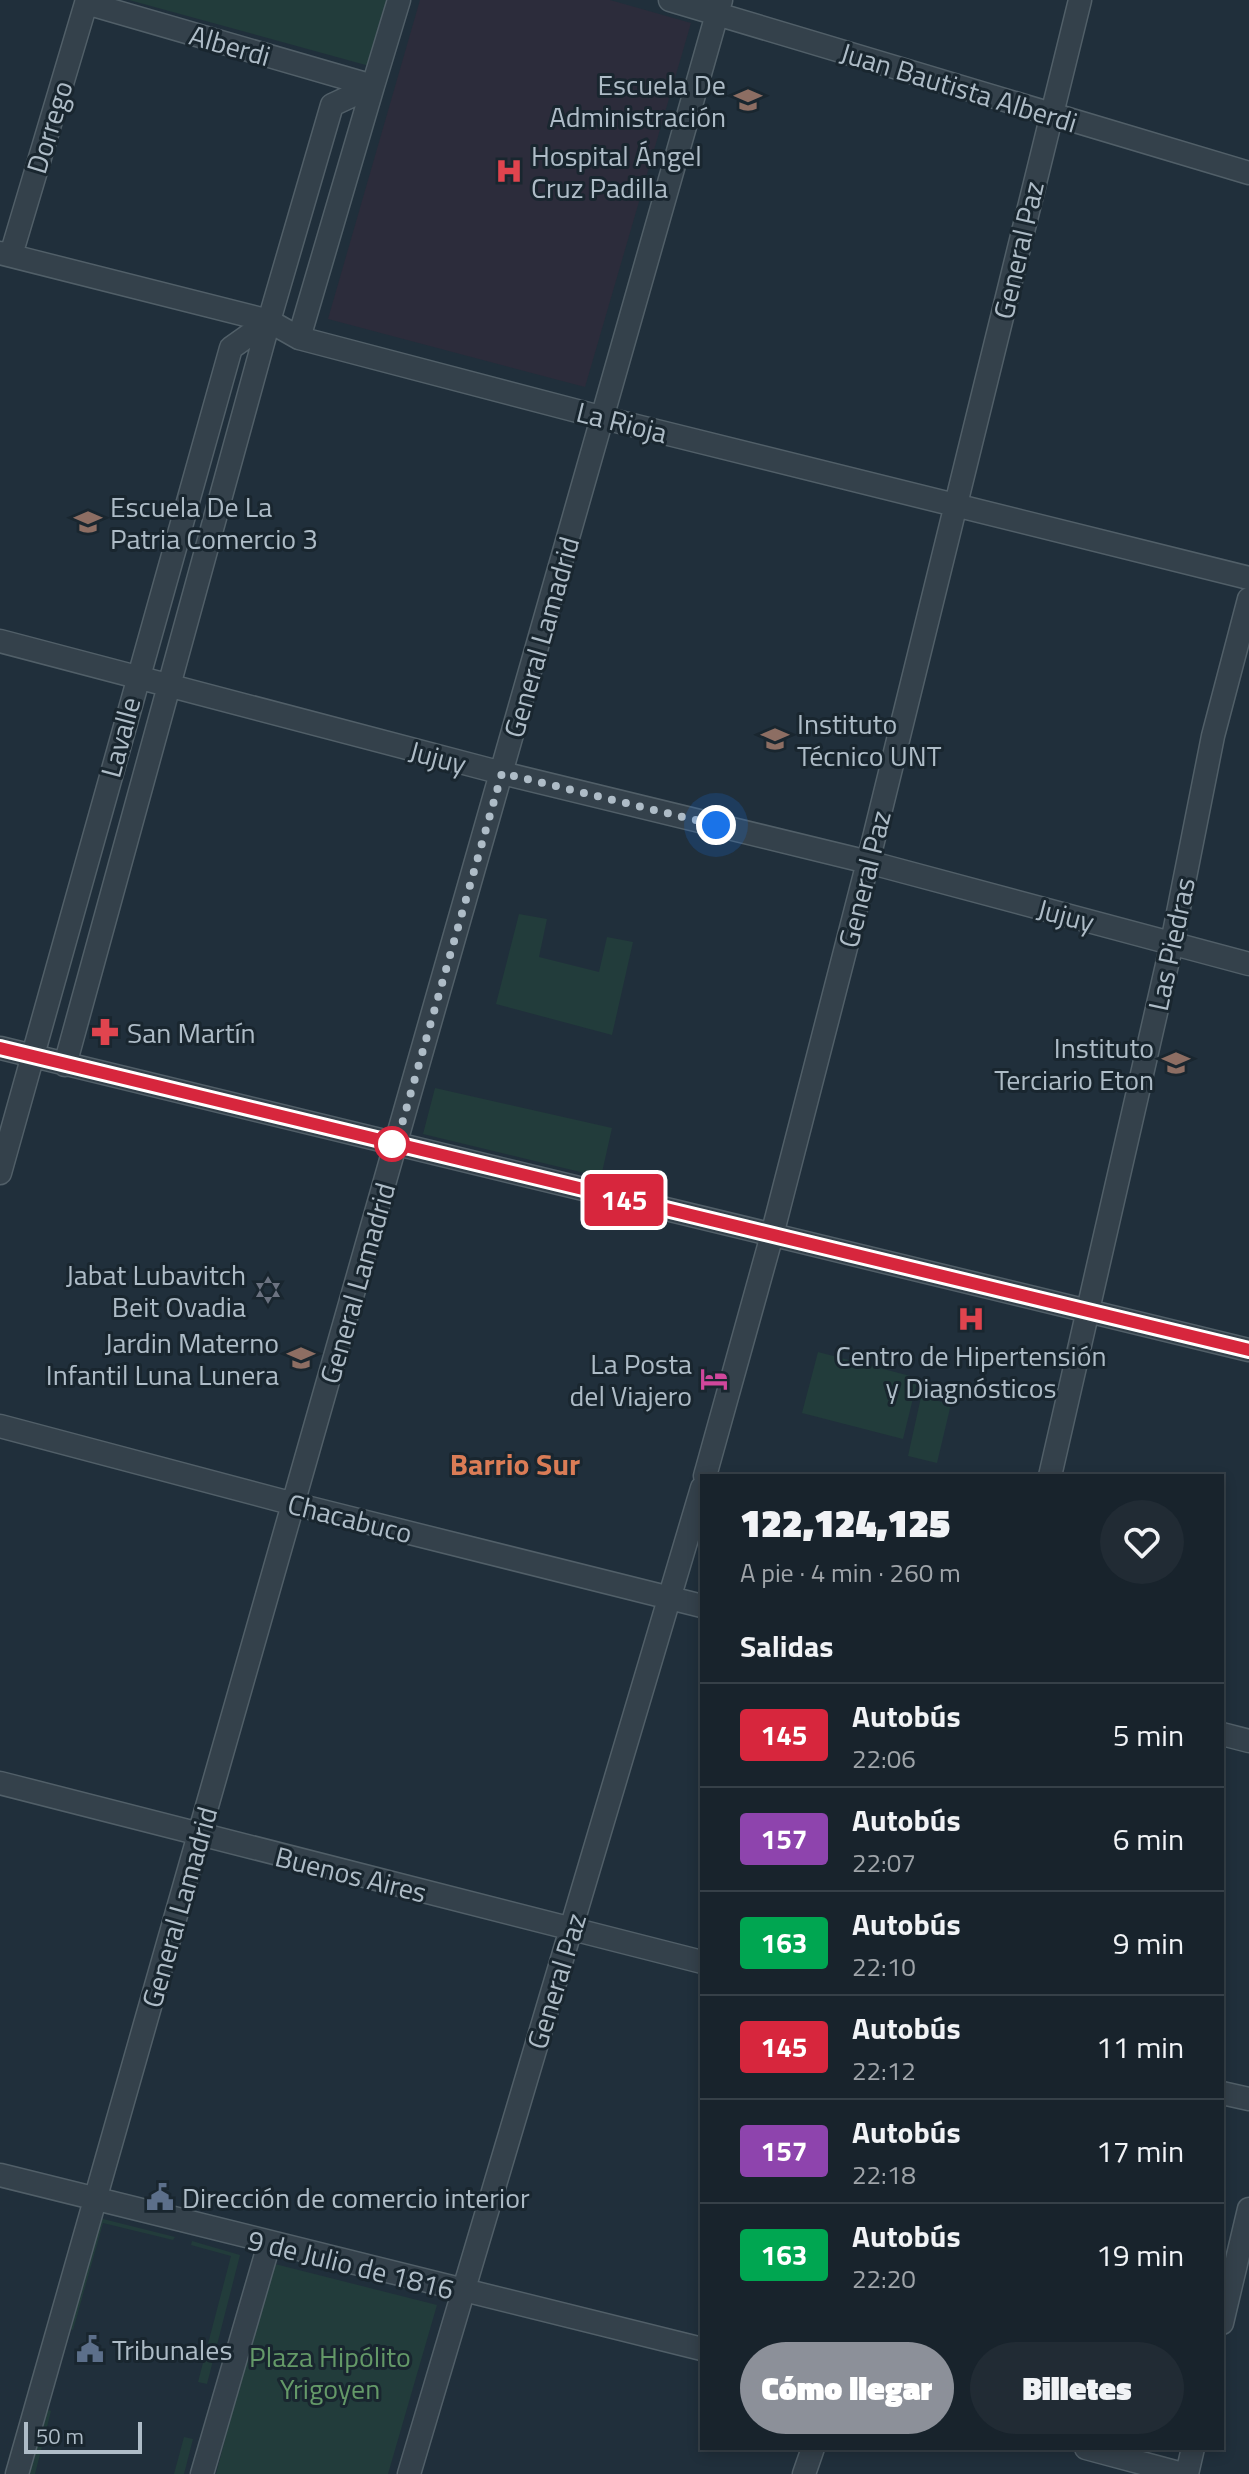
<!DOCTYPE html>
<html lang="es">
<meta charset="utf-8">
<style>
body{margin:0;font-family:"Titillium Web",sans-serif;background:#212b34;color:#f1f3f6;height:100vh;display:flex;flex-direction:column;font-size:30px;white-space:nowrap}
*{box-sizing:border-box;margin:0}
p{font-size:26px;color:#9fa4a9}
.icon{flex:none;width:44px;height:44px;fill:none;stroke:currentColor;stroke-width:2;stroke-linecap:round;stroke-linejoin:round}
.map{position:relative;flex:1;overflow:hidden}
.sheet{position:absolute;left:700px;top:1474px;width:524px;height:976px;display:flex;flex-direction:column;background:#18232c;border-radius:0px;box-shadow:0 4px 12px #0003,0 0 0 2px #364048}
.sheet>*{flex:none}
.badge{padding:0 16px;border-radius:6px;font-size:28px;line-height:52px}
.scale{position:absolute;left:24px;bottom:20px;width:118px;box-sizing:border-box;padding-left:8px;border:4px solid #aebcc7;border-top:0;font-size:22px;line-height:28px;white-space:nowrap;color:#aebcc7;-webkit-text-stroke:6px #19262f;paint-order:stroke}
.you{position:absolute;width:40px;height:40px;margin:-20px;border:6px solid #fff;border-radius:50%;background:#1a73e8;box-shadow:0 0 0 12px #1a73e833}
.map>.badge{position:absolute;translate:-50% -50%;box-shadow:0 0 0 4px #fff}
h2{padding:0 40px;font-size:30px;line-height:72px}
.round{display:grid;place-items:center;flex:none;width:84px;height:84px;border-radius:42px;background:#212b34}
.headline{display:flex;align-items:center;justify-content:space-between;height:136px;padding:0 40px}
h1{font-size:38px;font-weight:800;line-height:60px}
.primary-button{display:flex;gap:16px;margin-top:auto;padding:16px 40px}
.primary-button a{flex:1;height:92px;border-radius:48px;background:#8c9099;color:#fff;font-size:32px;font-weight:800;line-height:92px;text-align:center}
.primary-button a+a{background:#212b34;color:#f1f3f6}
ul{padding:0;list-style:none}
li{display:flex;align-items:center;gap:24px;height:104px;padding:0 40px;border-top:2px solid #364048}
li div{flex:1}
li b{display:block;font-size:30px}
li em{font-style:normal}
li .badge{min-width:88px;font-weight:700;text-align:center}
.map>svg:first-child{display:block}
</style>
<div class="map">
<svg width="1249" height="2474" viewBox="0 0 1249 2474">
<rect width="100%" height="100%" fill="#202f3b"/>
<path fill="#2c2c3b" d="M420 0H610L691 23 585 387 328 319Z"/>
<path fill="#223c3b" d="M129 0H392L373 67Z
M519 914 547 919 539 957 599 972 607 937 633 942 612 1035 496 1004Z
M435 1088 612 1128 601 1177 423 1134Z
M818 1352 918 1378 903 1439 802 1413Z
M921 1397 951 1404 937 1463 908 1456Z
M99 2218 175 2237 173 2240 103 2223 73 2330 67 2328Z
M192 2241 240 2255 207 2384 198 2382 231 2256 191 2245Z
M271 2263 437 2305 388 2474H216Z
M46 2409 51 2411 35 2474H29Z
M184 2437 193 2439 184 2474H174Z"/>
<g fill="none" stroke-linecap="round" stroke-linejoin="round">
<g stroke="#515f68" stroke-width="25">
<path id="minor" d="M670 0 1249 173
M86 3 373 86 299 338
M0 253 269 321 299 338 604 418 1249 578
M11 255 87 0
M0 641 502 773 868 862 1249 964
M0 1048 1249 1350
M65 1065 269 321 332 105 373 86 399 0
M0 1173 231 348 269 321
M0 1426 294 1504 702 1606
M705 1476 772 1235 868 862 1080 0
M1050 1476 1172 943 1213 736 1249 599
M1222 1734 1249 1741
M0 1783 702 1962
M1222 2093 1249 2099
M0 2175 702 2349
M1222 2323 1249 2209
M1086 2448 1183 2474
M17 2474 721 0
M202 2474 269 2244
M409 2474 702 1488
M804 2474 813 2448
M1187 2474 1193 2448"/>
</g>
<use href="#minor" stroke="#34414b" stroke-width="22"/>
</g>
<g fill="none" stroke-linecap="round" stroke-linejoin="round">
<g stroke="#fff" stroke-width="18">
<path id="line" d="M0 1048 1249 1350"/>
</g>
<use href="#line" stroke="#d7263d" stroke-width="12"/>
<path stroke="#aebcc7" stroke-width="8" stroke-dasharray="0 14.4" d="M392 1144 396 1145 502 773 716 825"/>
</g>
<defs>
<g id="school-bare" transform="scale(2.16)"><path d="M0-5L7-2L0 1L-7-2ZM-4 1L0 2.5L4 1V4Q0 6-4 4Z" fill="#8d6e63" stroke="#19262f" stroke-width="2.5" paint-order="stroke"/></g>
<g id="hospital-bare" transform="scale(2.16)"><path d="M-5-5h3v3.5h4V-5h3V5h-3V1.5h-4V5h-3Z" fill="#e0444e" stroke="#19262f" stroke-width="2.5" paint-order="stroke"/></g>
<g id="university-bare" transform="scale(2.16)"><path d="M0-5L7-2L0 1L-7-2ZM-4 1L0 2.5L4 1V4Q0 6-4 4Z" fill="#8d6e63" stroke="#19262f" stroke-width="2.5" paint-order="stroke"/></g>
<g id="pharmacy-bare" transform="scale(2.16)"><path d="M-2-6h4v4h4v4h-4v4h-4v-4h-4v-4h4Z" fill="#e0444e" stroke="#19262f" stroke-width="2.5" paint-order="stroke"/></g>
<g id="synagogue-bare" transform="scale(2.16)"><path d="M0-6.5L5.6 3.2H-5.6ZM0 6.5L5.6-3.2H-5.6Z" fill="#6b7280" stroke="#19262f" stroke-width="2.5" paint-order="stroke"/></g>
<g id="hotel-bare" transform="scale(2.16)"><path d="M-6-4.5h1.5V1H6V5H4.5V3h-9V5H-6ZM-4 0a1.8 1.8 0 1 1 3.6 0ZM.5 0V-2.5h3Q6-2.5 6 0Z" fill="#d1479c" stroke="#19262f" stroke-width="2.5" paint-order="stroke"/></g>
<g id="civic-bare" transform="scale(2.16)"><path d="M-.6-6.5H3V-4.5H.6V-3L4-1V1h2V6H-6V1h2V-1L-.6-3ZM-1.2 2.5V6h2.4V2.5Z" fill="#5c6f8a" stroke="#19262f" stroke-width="2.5" paint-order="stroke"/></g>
</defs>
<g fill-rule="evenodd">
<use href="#school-bare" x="748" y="100"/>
<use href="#hospital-bare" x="509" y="171"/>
<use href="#school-bare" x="88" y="522"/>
<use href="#university-bare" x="775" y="739"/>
<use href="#pharmacy-bare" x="105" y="1032"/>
<use href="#university-bare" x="1176" y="1063"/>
<use href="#synagogue-bare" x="268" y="1290"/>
<use href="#hospital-bare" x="971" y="1319"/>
<use href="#school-bare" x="301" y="1358"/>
<use href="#hotel-bare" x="714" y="1379"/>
<use href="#civic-bare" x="160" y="2197"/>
<use href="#civic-bare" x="90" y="2349"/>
</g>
<circle fill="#fff" stroke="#d7263d" stroke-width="4" cx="392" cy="1144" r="16"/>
<g text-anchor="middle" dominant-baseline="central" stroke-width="6" stroke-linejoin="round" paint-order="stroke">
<g font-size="28" fill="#aebcc7" stroke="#19262f">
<text transform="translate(230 45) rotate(16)">Alberdi</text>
<text transform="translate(959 87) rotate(17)">Juan Bautista Alberdi</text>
<text transform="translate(49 127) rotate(-73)">Dorrego</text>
<text transform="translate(1018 250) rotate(-77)">General Paz</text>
<text transform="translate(622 422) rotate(14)">La Rioja</text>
<text transform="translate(541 637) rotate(-74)">General Lamadrid</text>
<text transform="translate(120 737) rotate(-75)">Lavalle</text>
<text transform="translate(438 757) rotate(15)">Jujuy</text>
<text transform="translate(864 879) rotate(-76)">General Paz</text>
<text transform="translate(1066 915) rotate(15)">Jujuy</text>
<text transform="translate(1171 944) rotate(-78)">Las Piedras</text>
<text transform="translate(357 1283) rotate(-74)">General Lamadrid</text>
<text transform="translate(350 1518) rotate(14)">Chacabuco</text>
<text transform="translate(351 1874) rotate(14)">Buenos Aires</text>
<text transform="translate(179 1907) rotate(-74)">General Lamadrid</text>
<text transform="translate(556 1981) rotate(-73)">General Paz</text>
<text transform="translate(351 2264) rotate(14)">9 de Julio de 1816</text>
</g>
<g font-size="28" fill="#aebcc7" stroke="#19262f" text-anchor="start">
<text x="726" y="84" text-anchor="end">Escuela De<tspan x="726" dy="32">Administración</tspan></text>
<text x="531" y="155">Hospital Ángel<tspan x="531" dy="32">Cruz Padilla</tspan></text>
<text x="110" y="506">Escuela De La<tspan x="110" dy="32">Patria Comercio 3</tspan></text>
<text x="797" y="723">Instituto<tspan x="797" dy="32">Técnico UNT</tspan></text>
<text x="127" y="1032">San Martín</text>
<text x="1154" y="1047" text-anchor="end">Instituto<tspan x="1154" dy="32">Terciario Eton</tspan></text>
<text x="246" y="1274" text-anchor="end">Jabat Lubavitch<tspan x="246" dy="32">Beit Ovadia</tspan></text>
<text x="279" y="1342" text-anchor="end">Jardin Materno<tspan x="279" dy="32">Infantil Luna Lunera</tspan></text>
<text x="971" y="1355" text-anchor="middle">Centro de Hipertensión<tspan x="971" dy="32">y Diagnósticos</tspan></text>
<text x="692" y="1363" text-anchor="end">La Posta<tspan x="692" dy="32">del Viajero</tspan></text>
<text x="182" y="2197">Dirección de comercio interior</text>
<text x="112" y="2349">Tribunales</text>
</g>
<g font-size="28" fill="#649968" stroke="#19262f">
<text x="330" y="2356">Plaza Hipólito<tspan x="330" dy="32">Yrigoyen</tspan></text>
</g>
<g font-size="30" font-weight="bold" fill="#da7c56" stroke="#19262f">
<text x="515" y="1464">Barrio Sur</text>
</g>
</g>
</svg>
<div class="scale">50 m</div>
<div class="you" style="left:716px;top:825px"></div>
<b class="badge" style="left:624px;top:1200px;background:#d7263d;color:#fff">145</b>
<section class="sheet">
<div class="headline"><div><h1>122,124,125</h1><p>A pie · 4 min · 260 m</p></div><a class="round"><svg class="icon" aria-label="heart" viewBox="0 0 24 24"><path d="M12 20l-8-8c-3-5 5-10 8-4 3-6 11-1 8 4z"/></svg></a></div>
<h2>Salidas</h2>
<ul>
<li><span class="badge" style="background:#d7263d;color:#fff">145</span><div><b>Autobús</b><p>22:06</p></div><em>5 min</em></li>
<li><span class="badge" style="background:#8e44ad;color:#fff">157</span><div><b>Autobús</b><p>22:07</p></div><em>6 min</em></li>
<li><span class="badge" style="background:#00a651;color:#fff">163</span><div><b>Autobús</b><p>22:10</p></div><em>9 min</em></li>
<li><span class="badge" style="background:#d7263d;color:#fff">145</span><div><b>Autobús</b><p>22:12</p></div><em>11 min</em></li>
<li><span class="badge" style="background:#8e44ad;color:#fff">157</span><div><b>Autobús</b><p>22:18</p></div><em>17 min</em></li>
<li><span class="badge" style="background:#00a651;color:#fff">163</span><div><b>Autobús</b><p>22:20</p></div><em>19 min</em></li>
</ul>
<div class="primary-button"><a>Cómo llegar</a><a>Billetes</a></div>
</section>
</div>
